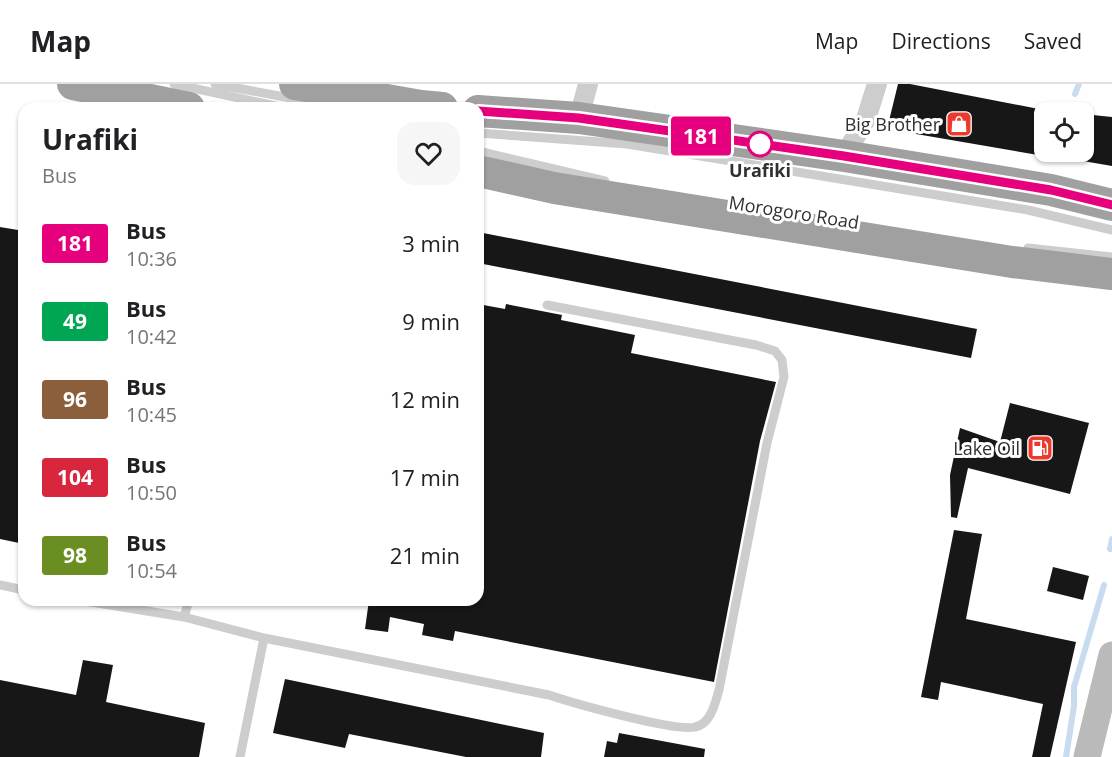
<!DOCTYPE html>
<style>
body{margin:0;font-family:"Open Sans",sans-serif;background:#f6f6f6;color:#202124;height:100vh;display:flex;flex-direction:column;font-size:22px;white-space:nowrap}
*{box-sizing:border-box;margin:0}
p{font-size:20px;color:#757577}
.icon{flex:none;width:33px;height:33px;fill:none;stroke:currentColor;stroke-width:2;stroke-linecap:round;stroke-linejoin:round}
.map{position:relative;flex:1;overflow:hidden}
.side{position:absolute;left:18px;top:18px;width:466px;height:504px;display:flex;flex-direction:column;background:#fff;border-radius:18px;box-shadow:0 2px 4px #0004}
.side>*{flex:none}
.badge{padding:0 12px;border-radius:4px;font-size:21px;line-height:39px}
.buttons{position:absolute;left:1034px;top:18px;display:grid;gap:12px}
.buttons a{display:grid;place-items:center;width:60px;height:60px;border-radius:12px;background:#fff;box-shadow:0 2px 4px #0004;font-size:30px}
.map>.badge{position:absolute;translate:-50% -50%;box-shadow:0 0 0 3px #fff}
.round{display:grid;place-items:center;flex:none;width:63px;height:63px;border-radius:18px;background:#f6f6f6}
.headline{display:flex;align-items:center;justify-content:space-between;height:102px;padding:0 24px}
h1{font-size:28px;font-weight:700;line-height:45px}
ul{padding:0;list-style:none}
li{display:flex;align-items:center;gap:18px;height:78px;padding:0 24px}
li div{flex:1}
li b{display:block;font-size:22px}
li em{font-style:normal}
li .badge{min-width:66px;font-weight:700;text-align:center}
header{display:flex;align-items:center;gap:36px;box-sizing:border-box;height:84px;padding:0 30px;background:#fff;border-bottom:2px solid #e0e0e0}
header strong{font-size:28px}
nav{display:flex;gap:33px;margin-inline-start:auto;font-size:21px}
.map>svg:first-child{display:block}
</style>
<header>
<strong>Map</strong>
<nav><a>Map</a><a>Directions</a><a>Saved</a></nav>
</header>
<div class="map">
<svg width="1112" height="673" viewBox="0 0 1112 673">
<rect width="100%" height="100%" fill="#fff"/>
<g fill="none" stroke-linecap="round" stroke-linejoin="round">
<path stroke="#c9dbee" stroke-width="6" d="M1075 10 1079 0
M1110 465 1112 455
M1066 673 1074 622V603L1104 501"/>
</g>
<path fill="#171717" d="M898 0H910L1044 26V72L887 45Z
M1083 30 1112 33V82L1083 77Z
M0 143 24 147V460L0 455Z
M478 148 977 245 971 274 478 179Z
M478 220 505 225 506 220 562 231 561 236 635 251 631 269 776 298 760 357 714 598 455 547 453 557 422 551 424 540 390 533 388 548 365 545 369 516H478Z
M1010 319 1089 339 1070 410 968 384 957 434 951 433 950 391 960 344 1000 358Z
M954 446 982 450 966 535 1076 558 1050 673H1032L1043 620 941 598 938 616 921 613Z
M1053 483 1089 492 1083 516 1047 507Z
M83 576 113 581 106 618 205 639 199 673H0V596L76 611Z
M285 595 544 649 541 673H466L349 650 345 664 273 649Z
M619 649 705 665 704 673H604L607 657 617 659Z"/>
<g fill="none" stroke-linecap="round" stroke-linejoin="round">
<path stroke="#cdcdcd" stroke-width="9" d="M174 0 285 24
M215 0 301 16
M478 49 627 60 1028 126 1112 146
M478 67 605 97
M1028 164 1112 173
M0 501 24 506
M79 516 184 533 264 554 549 611C573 619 675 648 695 643 711 640 715 619 719 606L767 359 784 293 782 276 775 267 756 261 547 221
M184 533 189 516
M240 673 264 554"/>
<path stroke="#cdcdcd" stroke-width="20" d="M579 34 588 0
M844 72 866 35 877 0"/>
<path stroke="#bababa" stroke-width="27" d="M1087 673 1112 571"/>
<path stroke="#a0a0a0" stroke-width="32" d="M73 0 189 24
M295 0 421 22 442 24
M478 27 579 34 844 72 1051 106 1112 121
M478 87 554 104 1012 178 1112 190"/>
</g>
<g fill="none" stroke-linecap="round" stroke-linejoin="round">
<g stroke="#fff" stroke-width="14">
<path id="line" d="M478 27 579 34 844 72 1051 106 1112 121"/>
</g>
<use href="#line" stroke="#e6007e" stroke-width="9"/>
</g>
<defs>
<g id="shop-square" transform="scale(1.35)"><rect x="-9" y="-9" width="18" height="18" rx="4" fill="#ec392d" stroke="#fff"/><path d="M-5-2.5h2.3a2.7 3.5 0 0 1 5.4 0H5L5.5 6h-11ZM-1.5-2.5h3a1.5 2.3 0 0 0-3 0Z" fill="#fff"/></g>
<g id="fuel-square" transform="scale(1.35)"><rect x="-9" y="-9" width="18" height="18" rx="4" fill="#ec392d" stroke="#fff"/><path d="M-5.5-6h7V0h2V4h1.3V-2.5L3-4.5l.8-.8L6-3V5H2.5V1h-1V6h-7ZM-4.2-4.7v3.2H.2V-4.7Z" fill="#fff"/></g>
</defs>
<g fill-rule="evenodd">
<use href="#shop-square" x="959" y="40"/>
<use href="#fuel-square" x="1040" y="364"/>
</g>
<circle fill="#fff" stroke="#e6007e" stroke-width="3" cx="760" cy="60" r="12"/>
<g text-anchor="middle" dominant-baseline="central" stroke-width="6" stroke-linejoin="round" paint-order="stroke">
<g font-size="18" fill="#303030" stroke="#fff" text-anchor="end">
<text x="940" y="40">Big Brother</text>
<text x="1020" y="364">Lake Oil</text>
</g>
<g font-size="18" font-weight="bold" fill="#303030" stroke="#fff">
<text x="760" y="86">Urafiki</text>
</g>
<g font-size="18" fill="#303030" stroke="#fff">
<text transform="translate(794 128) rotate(9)">Morogoro Road</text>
</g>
</g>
</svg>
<div class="buttons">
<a><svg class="icon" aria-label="locate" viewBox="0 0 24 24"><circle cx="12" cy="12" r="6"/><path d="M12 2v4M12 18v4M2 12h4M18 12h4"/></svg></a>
</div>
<b class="badge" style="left:701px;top:52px;background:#e6007e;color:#fff">181</b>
<section class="side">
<div class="headline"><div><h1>Urafiki</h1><p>Bus</p></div><a class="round"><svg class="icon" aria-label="heart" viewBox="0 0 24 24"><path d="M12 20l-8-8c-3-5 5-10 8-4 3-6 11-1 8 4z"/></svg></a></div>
<ul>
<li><span class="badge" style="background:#e6007e;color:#fff">181</span><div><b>Bus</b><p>10:36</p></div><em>3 min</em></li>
<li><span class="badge" style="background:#00a651;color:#fff">49</span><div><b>Bus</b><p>10:42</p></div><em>9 min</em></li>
<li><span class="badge" style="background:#8b5e3c;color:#fff">96</span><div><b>Bus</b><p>10:45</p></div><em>12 min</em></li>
<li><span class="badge" style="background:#d7263d;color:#fff">104</span><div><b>Bus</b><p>10:50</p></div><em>17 min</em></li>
<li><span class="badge" style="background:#6b8e23;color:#fff">98</span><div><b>Bus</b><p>10:54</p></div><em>21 min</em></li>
</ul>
</section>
</div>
